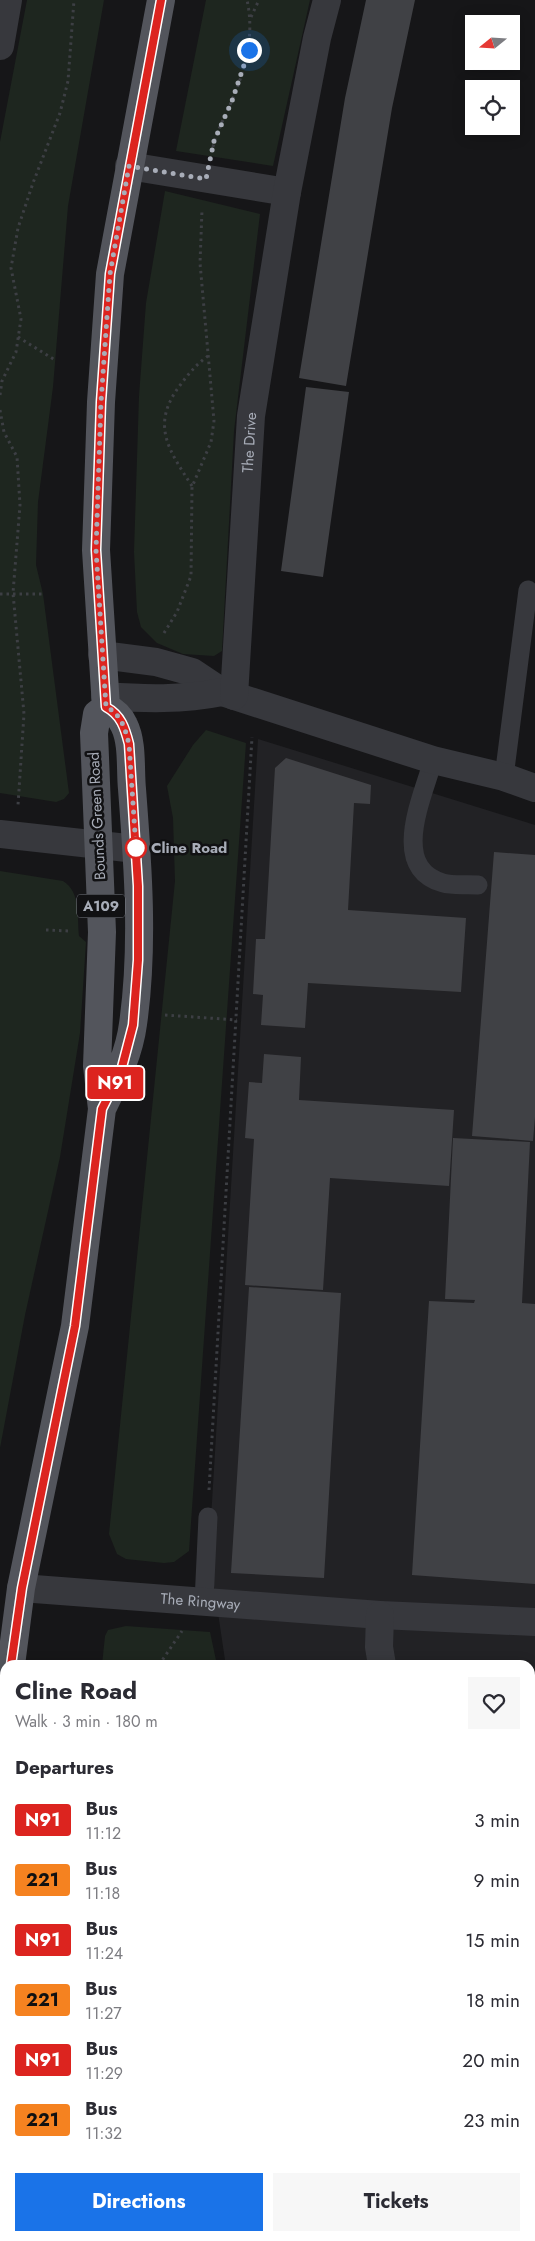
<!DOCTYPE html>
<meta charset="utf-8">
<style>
body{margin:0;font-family:Jost,sans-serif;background:#f7f7f7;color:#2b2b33;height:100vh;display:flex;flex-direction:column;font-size:19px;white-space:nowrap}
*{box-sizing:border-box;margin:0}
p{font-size:16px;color:#7c7c81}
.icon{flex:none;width:28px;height:28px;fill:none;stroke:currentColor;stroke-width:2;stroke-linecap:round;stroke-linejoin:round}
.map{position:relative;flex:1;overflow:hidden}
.panel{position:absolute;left:0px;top:1660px;width:535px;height:581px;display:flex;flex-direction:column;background:#fff;border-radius:15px 15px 0 0;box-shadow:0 2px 12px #0003}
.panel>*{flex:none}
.badge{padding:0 10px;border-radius:4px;font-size:18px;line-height:32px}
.needle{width:32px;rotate:252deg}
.fabs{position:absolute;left:465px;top:15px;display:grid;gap:10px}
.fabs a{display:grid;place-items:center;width:55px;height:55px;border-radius:0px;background:#fff;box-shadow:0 2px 12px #0003;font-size:25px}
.you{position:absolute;width:25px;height:25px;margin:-12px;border:4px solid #fff;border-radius:50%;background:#1a73e8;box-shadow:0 0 0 8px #1a73e833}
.map>.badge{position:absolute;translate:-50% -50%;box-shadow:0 0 0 2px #fff}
h2{padding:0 15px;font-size:19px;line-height:45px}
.round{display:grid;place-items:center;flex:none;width:52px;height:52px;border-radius:0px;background:#f7f7f7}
.overview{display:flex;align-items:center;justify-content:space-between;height:85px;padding:0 15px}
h1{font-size:24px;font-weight:700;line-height:38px}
.button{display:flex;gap:10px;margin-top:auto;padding:10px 15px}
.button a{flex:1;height:58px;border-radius:0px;background:#1a73e8;color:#fff;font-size:20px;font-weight:700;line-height:58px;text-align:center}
.button a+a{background:#f7f7f7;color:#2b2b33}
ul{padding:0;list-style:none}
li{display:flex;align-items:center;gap:15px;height:60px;padding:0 15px}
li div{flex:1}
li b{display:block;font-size:19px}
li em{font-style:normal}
li .badge{min-width:55px;font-weight:700;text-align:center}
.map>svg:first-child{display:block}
</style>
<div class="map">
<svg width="535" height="2241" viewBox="0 0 535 2241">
<rect width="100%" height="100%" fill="#161618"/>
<path fill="#222225" d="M258 739 535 825V2241H371L367 2236H530V1665H226L225 1660 209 1552Z"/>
<path fill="#1e261f" d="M27 0H104L68 206 53 387 38 502 36 565 43 594 69 793 64 799 56 802 0 793V142Z
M206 0H310L273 166 176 151Z
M165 191 260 214 234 431 222 651 214 656 183 654 157 643 141 627 137 612 134 552 139 396 146 303Z
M206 730 246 743 189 1551 174 1562 164 1563 126 1559 117 1554 109 1534 175 881 173 818 167 786 193 745Z
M0 871 63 881C81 892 77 917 79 936L86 942 80 1033 60 1157 25 1315 0 1448Z
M126 1626 210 1632 217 1665H102L105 1636 108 1630Z
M5 2157V2236H201L206 2241H0V2159Z"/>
<path fill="#404145" d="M366 0H415L392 108 346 386 299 378 345 98Z
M306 387 349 392 323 577 281 571Z
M286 758 371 785 370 804 354 803 348 910 466 918 461 992 308 983 305 1028 261 1025 263 995 253 994 256 939H265L275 768Z
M494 852 535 855V1117L533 1141 472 1136Z
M264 1054 301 1057 299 1100 454 1110 449 1186 330 1178 323 1290 245 1285 254 1139 245 1138 249 1082 262 1083Z
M453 1138 530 1142 522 1303 535 1304V1584L412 1575 429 1301 474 1303 475 1300 445 1299Z
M249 1287 341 1293 324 1578 231 1573Z
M535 1741V1835L530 1829V1745Z
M530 2234 535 2241H480L486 2236H530Z"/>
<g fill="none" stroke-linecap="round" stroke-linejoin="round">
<path stroke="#3d3f44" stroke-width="3" stroke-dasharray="2.5 4" stroke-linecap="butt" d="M251 17 259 0
M213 147C216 133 224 118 230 105 245 71 255 36 247 0
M18 337 55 360
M0 395 2 381 16 352 21 319 11 268 18 228 33 183 60 113 68 81 74 0
M0 410 4 432 17 457 20 505 13 593 24 714 18 805
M192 486C168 449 150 424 181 384 189 373 197 364 208 356
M0 594H43
M164 633 177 612 191 576 192 487 211 442 214 421 200 263 202 210
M46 930 70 931
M165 1015 237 1020
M209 1490 252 737
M159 1665 182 1631
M0 2058 5 2060"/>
<path stroke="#37383d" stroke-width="19" d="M433 760C424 795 388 867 443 883 453 886 467 884 478 885
M504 777 528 590
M204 1602 208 1517
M433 2241 438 2236"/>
<g stroke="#37383d" stroke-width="28">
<path d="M0 46 8 0"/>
<path d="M129 166 287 192"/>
<path d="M102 655 156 662 192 672 222 692 433 760 504 777 535 788"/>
<path d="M105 696C145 699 182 700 222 692"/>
<path id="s1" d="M234 696 251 416 287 192 317 38 327 0"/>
<path d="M0 834 136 849"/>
<path id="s2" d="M21 1588 380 1615 535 1622"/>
<path d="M380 1615 379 1647 382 1665"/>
<path d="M530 1879 535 1885"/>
</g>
<path stroke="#53555c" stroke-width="28" d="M106 707 96 550 101 402 110 274 161 0
M102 1109C115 1082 129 1055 133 1024 144 947 138 866 132 789 130 769 133 743 124 725 120 716 114 711 106 707
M11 1665 21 1588 75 1326 102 1109 97 1066 102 932 94 733 97 714 106 707
M0 1722 5 1708"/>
<path stroke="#63666e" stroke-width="28" d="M0 1697 5 1690
M0 1923 5 1926
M0 1946 5 1951
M0 2014 5 2017
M0 2105 5 2104
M289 2236 294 2241"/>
</g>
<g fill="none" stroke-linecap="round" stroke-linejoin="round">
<g stroke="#fff" stroke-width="11">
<path id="line" d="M11 1665 22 1588 75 1326 102 1109 121 1071 133 1025 138 960V886L129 744C125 728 121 715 106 707L96 550 101 402 110 274 161 0"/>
</g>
<use href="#line" stroke="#dc241f" stroke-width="8"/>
<path stroke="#a8adb8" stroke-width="5" stroke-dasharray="0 9" d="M136 848 129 744 124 726 115 712 106 707 96 550 101 402 110 274 129 166 206 179 214 141 232 101 249 50"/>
</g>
<circle fill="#fff" stroke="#dc241f" stroke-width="2.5" cx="136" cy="848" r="10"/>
<g text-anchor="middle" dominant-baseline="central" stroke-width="5" stroke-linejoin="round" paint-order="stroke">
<rect fill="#111113" stroke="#7b7e86" stroke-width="1" x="77" y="894.5" width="48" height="23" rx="4"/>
<g font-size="14" font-weight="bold" fill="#a8adb8">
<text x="101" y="906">A109</text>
</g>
<g font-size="15" fill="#a8adb8" stroke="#111113">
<text stroke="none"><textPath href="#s1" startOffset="254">The Drive</textPath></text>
<text transform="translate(97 816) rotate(-93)">Bounds Green Road</text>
<text stroke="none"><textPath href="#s2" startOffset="180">The Ringway</textPath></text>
</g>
<g font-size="15" font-weight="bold" fill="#a8adb8" stroke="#111113" text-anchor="start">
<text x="151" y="848">Cline Road</text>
</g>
</g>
</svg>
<div class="fabs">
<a><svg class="needle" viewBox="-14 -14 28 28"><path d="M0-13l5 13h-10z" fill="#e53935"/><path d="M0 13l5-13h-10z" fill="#7c7c81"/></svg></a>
<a><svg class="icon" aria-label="locate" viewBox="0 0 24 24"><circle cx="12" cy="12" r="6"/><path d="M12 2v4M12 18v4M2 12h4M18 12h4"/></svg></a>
</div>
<div class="you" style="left:249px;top:50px"></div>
<b class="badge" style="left:115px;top:1083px;background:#dc241f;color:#fff">N91</b>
<section class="panel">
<div class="overview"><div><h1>Cline Road</h1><p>Walk · 3 min · 180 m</p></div><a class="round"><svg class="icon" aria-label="heart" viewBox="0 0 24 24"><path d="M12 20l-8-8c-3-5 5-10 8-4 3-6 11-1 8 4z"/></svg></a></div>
<h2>Departures</h2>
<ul>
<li><span class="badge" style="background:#dc241f;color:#fff">N91</span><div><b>Bus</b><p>11:12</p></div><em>3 min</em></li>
<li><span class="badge" style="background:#f58220;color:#111">221</span><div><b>Bus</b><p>11:18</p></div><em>9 min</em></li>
<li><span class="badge" style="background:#dc241f;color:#fff">N91</span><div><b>Bus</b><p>11:24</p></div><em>15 min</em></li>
<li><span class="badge" style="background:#f58220;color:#111">221</span><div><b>Bus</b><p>11:27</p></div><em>18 min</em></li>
<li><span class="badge" style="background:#dc241f;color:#fff">N91</span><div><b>Bus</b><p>11:29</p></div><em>20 min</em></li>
<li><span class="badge" style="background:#f58220;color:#111">221</span><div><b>Bus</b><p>11:32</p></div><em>23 min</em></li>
</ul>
<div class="button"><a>Directions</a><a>Tickets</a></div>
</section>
</div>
